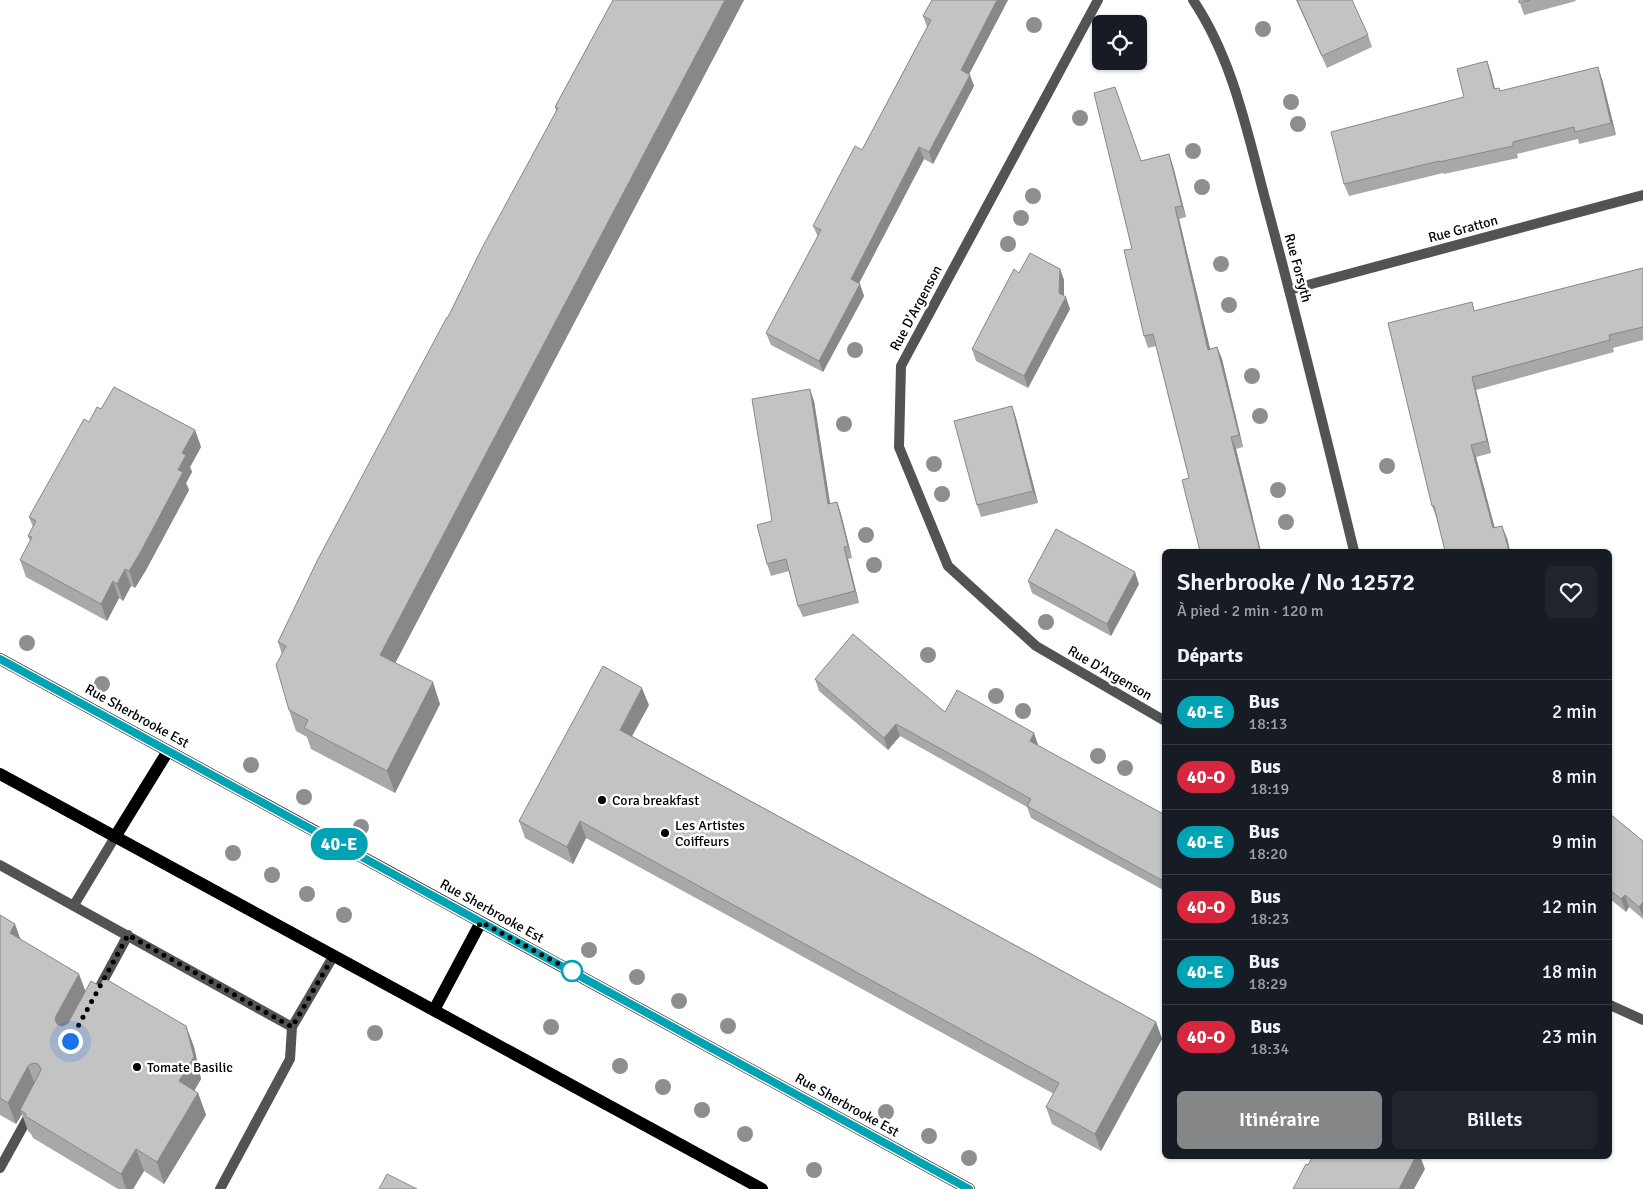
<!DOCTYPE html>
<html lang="fr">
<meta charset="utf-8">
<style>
body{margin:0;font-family:Signika,sans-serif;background:#20242c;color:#f1f3f6;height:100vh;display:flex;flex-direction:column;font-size:19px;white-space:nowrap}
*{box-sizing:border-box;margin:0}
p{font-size:16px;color:#9ea1a6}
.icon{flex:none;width:28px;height:28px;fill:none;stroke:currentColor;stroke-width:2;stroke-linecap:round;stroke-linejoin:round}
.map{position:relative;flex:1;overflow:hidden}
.drawer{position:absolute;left:1162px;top:549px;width:450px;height:610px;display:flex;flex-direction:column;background:#171b24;border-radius:8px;box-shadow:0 1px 4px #0004}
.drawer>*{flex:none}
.badge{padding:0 10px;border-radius:16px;font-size:18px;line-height:32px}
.buttons{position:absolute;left:1092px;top:15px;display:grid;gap:10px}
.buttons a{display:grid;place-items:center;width:55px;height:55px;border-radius:8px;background:#171b24;box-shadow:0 1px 4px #0004;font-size:25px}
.you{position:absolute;width:25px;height:25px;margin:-12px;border:4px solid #fff;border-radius:50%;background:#1a73e8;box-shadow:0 0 0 8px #1a73e833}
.map>.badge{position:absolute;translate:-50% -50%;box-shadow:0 0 0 2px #fff}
h2{padding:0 15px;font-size:19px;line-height:45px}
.round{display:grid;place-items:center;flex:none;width:52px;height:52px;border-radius:8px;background:#20242c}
.overview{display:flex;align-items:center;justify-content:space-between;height:85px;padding:0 15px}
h1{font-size:24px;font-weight:600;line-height:38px}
.cta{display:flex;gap:10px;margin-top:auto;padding:10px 15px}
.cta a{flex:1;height:58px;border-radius:8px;background:#858687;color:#fff;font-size:20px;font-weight:600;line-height:58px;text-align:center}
.cta a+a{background:#20242c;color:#f1f3f6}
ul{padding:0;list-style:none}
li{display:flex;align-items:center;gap:15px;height:65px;padding:0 15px;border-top:1px solid #363941}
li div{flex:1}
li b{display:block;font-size:19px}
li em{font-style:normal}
li .badge{min-width:55px;font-weight:700;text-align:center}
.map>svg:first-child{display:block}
</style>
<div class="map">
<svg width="1643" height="1189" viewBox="0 0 1643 1189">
<rect width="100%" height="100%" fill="#fff"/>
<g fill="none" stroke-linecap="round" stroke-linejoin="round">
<path stroke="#535353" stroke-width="10" d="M0 865 292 1027
M74 905 115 837
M97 992 128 935
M0 1168 31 1112
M220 1189 290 1059 292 1027 334 955"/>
<path stroke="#535353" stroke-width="10" d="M1098 0 901 366 899 447 948 566 1036 646 1165 721
M1193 0C1234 61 1248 136 1267 206 1298 321 1326 436 1354 551
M1289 290 1643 195
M1610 1005 1643 1020"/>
<path stroke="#000" stroke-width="12" d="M0 659 969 1189
M0 774 762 1189
M115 837 168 751
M434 1010 481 922"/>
</g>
<g fill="#8e8e8e">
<circle cx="1034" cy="25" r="8"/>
<circle cx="1263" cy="29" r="8"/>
<circle cx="1291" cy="102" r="8"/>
<circle cx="1080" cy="118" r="8"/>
<circle cx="1298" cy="124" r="8"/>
<circle cx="1193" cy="151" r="8"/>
<circle cx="1202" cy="187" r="8"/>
<circle cx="1033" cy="196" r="8"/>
<circle cx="1021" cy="218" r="8"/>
<circle cx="1008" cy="244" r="8"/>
<circle cx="1221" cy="264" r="8"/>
<circle cx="1229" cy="305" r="8"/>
<circle cx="855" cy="350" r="8"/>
<circle cx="1252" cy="376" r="8"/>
<circle cx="1260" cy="416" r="8"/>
<circle cx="844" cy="424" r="8"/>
<circle cx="934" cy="464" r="8"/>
<circle cx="1387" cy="466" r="8"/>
<circle cx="1278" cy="490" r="8"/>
<circle cx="942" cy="494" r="8"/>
<circle cx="1286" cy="522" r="8"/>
<circle cx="866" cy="535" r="8"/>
<circle cx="874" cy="565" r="8"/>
<circle cx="1046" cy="622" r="8"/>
<circle cx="27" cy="643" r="8"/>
<circle cx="928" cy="655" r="8"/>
<circle cx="102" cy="684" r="8"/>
<circle cx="996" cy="696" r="8"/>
<circle cx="1023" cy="711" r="8"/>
<circle cx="1098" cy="756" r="8"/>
<circle cx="251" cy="765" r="8"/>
<circle cx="1125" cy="768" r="8"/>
<circle cx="304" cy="797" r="8"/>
<circle cx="361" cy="827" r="8"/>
<circle cx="233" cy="853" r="8"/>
<circle cx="272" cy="875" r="8"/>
<circle cx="307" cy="894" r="8"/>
<circle cx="344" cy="915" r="8"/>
<circle cx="589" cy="950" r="8"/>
<circle cx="637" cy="977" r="8"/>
<circle cx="679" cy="1001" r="8"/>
<circle cx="728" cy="1026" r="8"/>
<circle cx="551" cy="1027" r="8"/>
<circle cx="375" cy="1033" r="8"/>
<circle cx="620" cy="1066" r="8"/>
<circle cx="663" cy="1087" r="8"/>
<circle cx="702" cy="1110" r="8"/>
<circle cx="886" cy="1112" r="8"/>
<circle cx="745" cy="1134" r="8"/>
<circle cx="929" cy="1136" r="8"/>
<circle cx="969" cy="1158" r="8"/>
<circle cx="814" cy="1170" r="8"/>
</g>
<path fill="#a8a8a8" d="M613 0H744L395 663 440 704 395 793 311 749 307 737 296 731 289 710 282 654 278 642 556 111 555 107Z
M932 0H1008L969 74 974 86 933 164 924 159 859 283 864 296 823 372 771 345 766 333 818 237 813 226 862 150 927 27 923 16Z
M1296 0H1352L1368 35 1372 47 1327 68Z
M1519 0H1575L1576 1 1524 15Z
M1487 61 1491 73 1495 89 1500 91 1602 79 1616 135 1579 144 1578 139 1517 154 1518 158 1444 174 1443 173 1349 196 1344 184 1464 97Z
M1169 154 1173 166 1186 217 1179 219 1210 349 1217 347 1222 359 1243 447 1236 449 1253 518 1189 478 1156 346 1148 348 1144 336 1132 249 1141 161Z
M1643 268V340L1613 348 1614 352 1476 390 1491 453 1476 457 1494 527 1507 538 1510 551H1445L1437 519 1432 506 1475 311Z
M1060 269 1064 280V296L1070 309 1028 388 976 361 972 349Z
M814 401 830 504 837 502 841 514 852 558 848 559 859 603 803 617 798 606 789 571 771 576 767 564 772 521Z
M1012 406 1016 418 1038 503 981 517 977 505Z
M89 422 195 430 201 447 190 467 192 472 186 483 189 490 146 570 135 588 131 586 123 601 119 598 107 621 26 577 20 560 30 541 28 536 33 527 29 517Z
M1028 581 1139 584 1111 636 1032 593Z
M815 679 945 712 1034 733 1038 745V746L1165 815V891L1031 818 1027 807 900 736 888 750 819 691Z
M649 705 632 736 1156 1022 1162 1039 1101 1151 1052 1124 1046 1107 1054 1094 586 838 573 864 525 838 519 821Z
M1610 814 1643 841V919L1629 907 1626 912 1610 899Z
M0 915 20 939 86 991 100 986 186 1026 194 1047 201 1079 194 1091 198 1093 206 1115 164 1184 144 1171 133 1189H118L33 1138 31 1134 28 1131 22 1114 16 1124 0 1115Z"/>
<path fill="#888" d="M725 0H744L388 677 380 655Z
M997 0H1008L965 82 961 70Z
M1487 61 1491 73 1498 101 1494 89Z
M1598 67 1602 79 1616 135 1611 123Z
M970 75 974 86 933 164 929 152Z
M919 147 924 159 855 291 851 279Z
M1169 154 1173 166 1186 217 1182 206Z
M1175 207 1179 219 1213 361 1208 350Z
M1060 269 1064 280V301L1066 297 1070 309 1028 388 1024 376 1059 293Z
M860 284 864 296 823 372 819 361Z
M1217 347 1222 359 1243 447 1239 435Z
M1472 377 1476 390 1491 453 1487 441Z
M810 389 814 401 832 516 828 504Z
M1012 406 1016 418 1038 503 1033 491Z
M195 430 201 447 190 467 192 472 186 483 189 490 146 570 135 588 129 571 182 453Z
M1231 437 1236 449 1261 551H1260L1248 507Z
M1471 445 1476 457 1498 540 1493 528Z
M837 502 841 514 852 558 848 546Z
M1502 526 1507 538 1510 551H1509Z
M844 547 848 559 859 603 855 591Z
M125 569 131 586 123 601 117 584Z
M1135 572 1139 584 1111 636 1107 624Z
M113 581 119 598 107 621 101 604Z
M433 682 440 704 395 793 387 771Z
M642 688 649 705 626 747 620 730Z
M896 724 900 736 888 750 884 738Z
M1034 733 1038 745 1034 753 1030 741Z
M580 821 586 838 573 864 567 847Z
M1625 895 1629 907 1626 912 1621 899Z
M1643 902V917L1639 907Z
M15 924 23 946 10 933Z
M79 974 87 995 64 1038 55 1020 56 1016Z
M1156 1022 1162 1039 1101 1151 1095 1134Z
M186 1026 194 1047 201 1079 187 1103 179 1081Z
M28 1066 36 1087 20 1110 22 1114 16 1124 8 1103Z
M198 1093 206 1115 164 1184 157 1162Z
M136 1149 144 1171 133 1189H126L121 1174Z
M1416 1156H1420L1425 1169 1414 1189H1399Z"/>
<path fill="#c3c3c3" stroke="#888" d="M613 0H725L380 655 433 682 387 771 304 728 308 720 289 710 276 665 286 646 278 642 318 559 447 317H448L482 248 558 108 555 107Z
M932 0H997L961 70 970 75 929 152 919 147 851 279 860 284 819 361 766 333 821 230 813 226 855 146 862 150 931 20 923 16Z
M1297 0H1352L1368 35 1322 56Z
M1519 0H1530L1519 3Z
M1487 61 1494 89 1499 88 1500 91 1598 67 1611 123 1575 132 1574 127 1513 142V146L1439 162V161L1344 184 1331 132 1464 97 1457 69Z
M1115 87 1141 161 1169 154 1182 206 1175 207 1208 350 1217 347 1239 435 1231 437 1260 551H1200L1182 480 1189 478 1153 334 1144 336 1124 250 1132 249 1094 93Z
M1030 253 1060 269 1059 293 1066 297 1024 376 972 349 1014 269 1019 273Z
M1643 268V327L1609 335 1610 340 1472 377 1487 441 1471 445 1493 528 1502 526 1509 551H1445L1434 506H1432L1388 323 1472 302 1474 311Z
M114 387 195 430 182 453 186 455 178 470 183 472 140 553 129 571 125 569 117 584 113 581 101 604 20 560 32 537 28 536 36 521 29 517 84 419 89 422 97 407 101 409Z
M810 389 828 504 837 502 848 546 844 547 855 591 798 606 786 559 767 564 757 525 772 521 752 399Z
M1012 406 1033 491 977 505 954 421Z
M1056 529 1135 572 1107 624 1028 581Z
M853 634 945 712 957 690 1034 733 1030 741 1165 815V882L1027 806 1031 799 896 724 884 738 815 679Z
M603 666 642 688 620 730 1156 1022 1095 1134 1046 1107 1059 1083 580 821 567 847 519 821Z
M1610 814 1643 841V902L1639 907 1625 895 1621 899 1610 890Z
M0 915 15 924 10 933 79 974 56 1016 55 1020 58 1025 63 1026 68 1023 91 981 100 986 104 978 186 1026 194 1057 179 1081 198 1093 157 1162 136 1149 121 1174 25 1116 26 1114 20 1110 40 1072 41 1069 38 1064 33 1063 28 1066 8 1103 0 1098Z
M1313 1156H1416L1399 1189H1293L1306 1164 1308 1165Z
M387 1174 417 1189H379Z"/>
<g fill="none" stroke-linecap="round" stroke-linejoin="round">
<g stroke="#fff" stroke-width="11">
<path id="line" d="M0 659 969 1189"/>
</g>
<use href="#line" stroke="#00a3b4" stroke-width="8"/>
<path stroke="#000" stroke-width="5" stroke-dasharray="0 9" d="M70 1041 128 935 292 1027 334 955 434 1010 481 922 572 971"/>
</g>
<g fill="#000" stroke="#fff" stroke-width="2">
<circle cx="602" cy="800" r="5"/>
<circle cx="665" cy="833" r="5"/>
<circle cx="137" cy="1067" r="5"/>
</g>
<circle fill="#fff" stroke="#00a3b4" stroke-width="2.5" cx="572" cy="971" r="10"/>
<g text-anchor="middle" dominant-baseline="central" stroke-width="5" stroke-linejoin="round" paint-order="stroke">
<g font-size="14" fill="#000" stroke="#fff">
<text transform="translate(1463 229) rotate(-15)">Rue Gratton</text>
<text transform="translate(1298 268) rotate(75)">Rue Forsyth</text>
<text transform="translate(916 308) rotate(-62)">Rue D'Argenson</text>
<text transform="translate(1110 673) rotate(30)">Rue D'Argenson</text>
<text transform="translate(137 716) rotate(29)">Rue Sherbrooke Est</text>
<text transform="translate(492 911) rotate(29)">Rue Sherbrooke Est</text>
<text transform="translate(847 1105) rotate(29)">Rue Sherbrooke Est</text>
</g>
<g font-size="14" fill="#000" stroke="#fff" text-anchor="start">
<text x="612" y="800">Cora breakfast</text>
<text x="675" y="825">Les Artistes<tspan x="675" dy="16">Coiffeurs</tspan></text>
<text x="147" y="1067">Tomate Basilic</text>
</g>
</g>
</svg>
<div class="buttons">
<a><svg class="icon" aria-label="locate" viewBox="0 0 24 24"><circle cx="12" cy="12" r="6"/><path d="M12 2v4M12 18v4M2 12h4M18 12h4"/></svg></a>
</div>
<div class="you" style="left:70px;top:1041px"></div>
<b class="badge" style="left:339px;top:844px;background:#00a3b4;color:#fff">40-E</b>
<section class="drawer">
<div class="overview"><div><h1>Sherbrooke / No 12572</h1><p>À pied · 2 min · 120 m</p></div><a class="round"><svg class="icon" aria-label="heart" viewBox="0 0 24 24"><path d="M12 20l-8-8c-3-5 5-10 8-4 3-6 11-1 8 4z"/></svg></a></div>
<h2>Départs</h2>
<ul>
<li><span class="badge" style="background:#00a3b4;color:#fff">40-E</span><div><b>Bus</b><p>18:13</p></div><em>2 min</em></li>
<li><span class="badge" style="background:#d7263d;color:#fff">40-O</span><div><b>Bus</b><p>18:19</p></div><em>8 min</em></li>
<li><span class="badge" style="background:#00a3b4;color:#fff">40-E</span><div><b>Bus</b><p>18:20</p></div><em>9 min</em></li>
<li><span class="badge" style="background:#d7263d;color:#fff">40-O</span><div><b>Bus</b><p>18:23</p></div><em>12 min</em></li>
<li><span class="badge" style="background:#00a3b4;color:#fff">40-E</span><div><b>Bus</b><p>18:29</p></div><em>18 min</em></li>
<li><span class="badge" style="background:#d7263d;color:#fff">40-O</span><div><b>Bus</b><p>18:34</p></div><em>23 min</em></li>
</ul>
<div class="cta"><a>Itinéraire</a><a>Billets</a></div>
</section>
</div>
